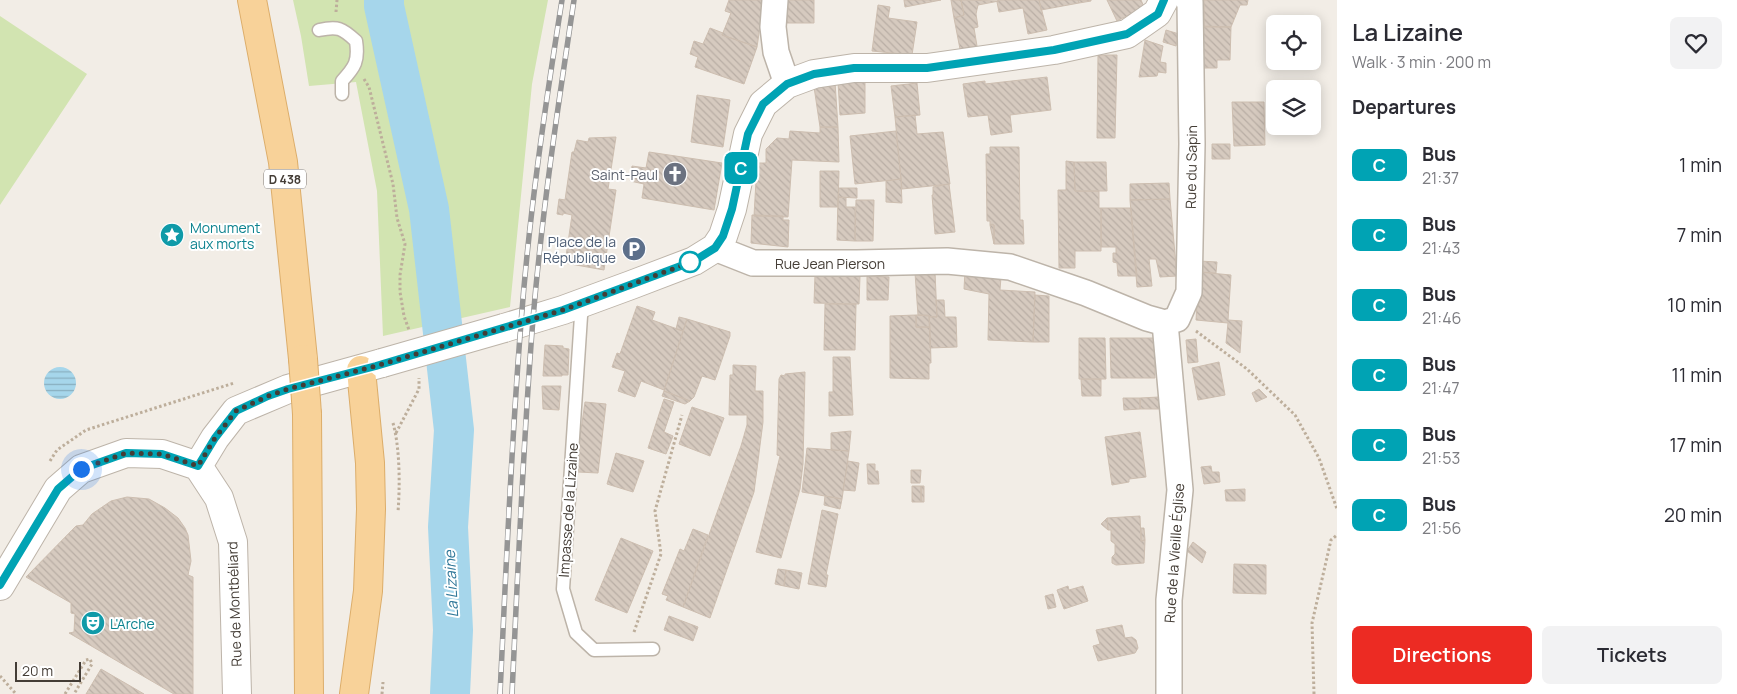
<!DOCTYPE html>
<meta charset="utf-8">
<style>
body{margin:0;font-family:Manrope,sans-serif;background:#f2f2f3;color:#2b2b33;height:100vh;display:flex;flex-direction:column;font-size:19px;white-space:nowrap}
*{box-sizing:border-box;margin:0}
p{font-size:16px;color:#7c7c81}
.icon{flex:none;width:28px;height:28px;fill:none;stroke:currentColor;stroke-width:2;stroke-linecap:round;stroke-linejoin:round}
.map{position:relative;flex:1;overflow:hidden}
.sheet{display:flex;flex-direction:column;background:#fff;width:400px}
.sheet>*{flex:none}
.badge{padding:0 10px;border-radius:8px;font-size:18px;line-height:32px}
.fabs{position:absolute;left:1266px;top:15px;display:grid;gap:10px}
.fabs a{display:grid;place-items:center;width:55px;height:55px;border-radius:8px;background:#fff;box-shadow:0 2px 12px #0003;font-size:25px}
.scale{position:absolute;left:15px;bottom:12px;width:66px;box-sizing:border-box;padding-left:5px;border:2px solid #443d36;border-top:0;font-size:14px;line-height:18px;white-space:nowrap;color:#443d36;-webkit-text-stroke:4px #fff;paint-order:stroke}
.you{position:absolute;width:25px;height:25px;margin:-12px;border:4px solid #fff;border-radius:50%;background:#1a73e8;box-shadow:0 0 0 8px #1a73e833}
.map>.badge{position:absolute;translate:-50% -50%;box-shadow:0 0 0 2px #fff}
h2{padding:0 15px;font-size:19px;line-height:45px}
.round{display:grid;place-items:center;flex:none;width:52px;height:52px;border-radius:8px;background:#f2f2f3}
.summary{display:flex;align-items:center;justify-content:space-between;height:85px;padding:0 15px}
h1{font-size:24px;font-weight:600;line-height:38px}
.button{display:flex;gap:10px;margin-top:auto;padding:10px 15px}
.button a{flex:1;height:58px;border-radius:8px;background:#ec2b23;color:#fff;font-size:20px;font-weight:600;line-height:58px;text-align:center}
.button a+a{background:#f2f2f3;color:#2b2b33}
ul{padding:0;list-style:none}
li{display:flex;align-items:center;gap:15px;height:70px;padding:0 15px}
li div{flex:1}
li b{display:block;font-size:19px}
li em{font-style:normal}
li .badge{min-width:55px;font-weight:700;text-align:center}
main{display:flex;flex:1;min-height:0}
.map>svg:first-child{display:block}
</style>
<main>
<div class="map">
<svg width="1337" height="694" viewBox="0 0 1337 694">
<defs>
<pattern id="water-rules" width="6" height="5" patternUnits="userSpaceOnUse" patternTransform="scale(1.25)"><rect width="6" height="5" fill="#a6d6eb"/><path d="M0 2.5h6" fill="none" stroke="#89afbf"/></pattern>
<pattern id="building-back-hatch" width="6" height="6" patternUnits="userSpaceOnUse" patternTransform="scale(1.25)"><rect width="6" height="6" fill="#d6cabf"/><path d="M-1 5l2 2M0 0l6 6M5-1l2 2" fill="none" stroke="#b9aea5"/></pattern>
</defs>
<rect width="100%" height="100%" fill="#f2ede6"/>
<path fill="#d2e4b1" d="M293 0H548L532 84 510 307 383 336 377 191 356 82 309 86 301 36Z
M0 16 87 74 0 205Z"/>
<path fill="url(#water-rules)" d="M44 383a16 16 0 1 1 32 0a16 16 0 1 1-32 0Z"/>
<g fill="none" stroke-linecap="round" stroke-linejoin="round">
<path stroke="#a6d6eb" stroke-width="40" d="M384 0V6L429 209 454 430 448 527 453 630 450 694"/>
</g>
<path fill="url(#building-back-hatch)" stroke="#cdbeb0" d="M729 0H764L757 47 722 35 731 13 725 11Z
M785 0H814V23H785Z
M904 0H941L905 7Z
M951 0H961L964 15 954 18Z
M961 0 999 1 978 5 976 14 978 27 974 28 977 46 960 49 954 18 964 15Z
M998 0H1039L1047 30 1028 34 1023 8 999 12 997 2Z
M1039 0H1078L1079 3 1041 10Z
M1078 0H1091V1L1079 3Z
M1107 0H1141L1144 7 1117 21Z
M1204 0H1248L1247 5H1240L1231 27H1204Z
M878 5 890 7 888 18 917 22 912 55 872 51Z
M1201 26 1231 27 1230 60H1217V68H1200Z
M710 28 723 33 722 35 757 47 744 84 695 67 698 57 690 54 694 41 703 44Z
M1166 30 1179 34 1176 46 1163 42Z
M1145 40 1163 46 1160 62 1166 63V73L1158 72 1157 76 1139 77Z
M1098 55H1117L1115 138H1097Z
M1047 77 1051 110 1010 115 1012 132 991 135 988 115 968 117 963 84 985 81V84Z
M865 80V113L840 115 838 82Z
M835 82 838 127H820L814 87Z
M917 83 920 115 895 117 891 86Z
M697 95 730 100 723 147 691 142Z
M1232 102H1264L1265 145 1234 146Z
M915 115 917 134 943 132 950 184 902 189 895 117Z
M820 127H838L839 162 792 160 788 217 754 216 757 163H766V149L777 138 789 139 790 131 820 133Z
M896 131 901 179 855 184 850 136Z
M616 137 608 189 616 190 604 270 565 263 572 215 563 213V215L557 214 559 199 565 200 572 152H574L577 140 588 142 589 138Z
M1212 144H1230V159H1212Z
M990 147H1019L1020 220H1023L1024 244H994V225H990V221H987L986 154H990Z
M649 152 722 163 714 210 642 198 644 184 630 181 632 166 646 168Z
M1066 161 1074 162 1075 191H1099V208H1101V251H1075V268H1059L1058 190H1066Z
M1074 162H1106L1107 191H1075Z
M820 171H839L838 207H820Z
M901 179 902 203 886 202V181Z
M1169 183 1170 199 1130 200V184Z
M949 184 955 232 935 234 932 195H933V187Z
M839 188H857V198L838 197Z
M838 197 846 198V207H855V241L837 240Z
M1170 199 1177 276 1160 277 1156 259H1149L1152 286 1137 287 1130 200Z
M856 200H874L873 241H855Z
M1101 208H1131L1137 276H1118L1117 263 1113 262V253H1116V247H1101Z
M752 215 783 216V220H789L788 247 751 243Z
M992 224 994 225V244L990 225Z
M1199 261 1217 262 1216 273 1199 272Z
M965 271 1001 277 1000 290 1035 292 1033 342 988 340 989 294 964 289Z
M935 272 937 317 918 315 915 273Z
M1199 272 1231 275 1228 320 1242 321 1240 353 1226 343 1228 323 1196 320Z
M815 275 860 276 859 304 814 303Z
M867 276 889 277 888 300H867Z
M1035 295 1049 296V342H1033Z
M936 300H944L945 317H956L957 347 930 348 929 317H937Z
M825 304H856L855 350H824Z
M637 306 655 312 652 320 683 331 664 390 641 381 635 397 618 391 625 371 612 367 617 353 620 354Z
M916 315V327H930L931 363H929V379L890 378V316Z
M916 315H929L930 327H916Z
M679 317 687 319 683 331 676 329Z
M687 319 730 332V336L715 380 702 376 694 397 690 401 664 391Z
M1079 338H1105L1106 379H1079Z
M1110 338H1155V378H1111Z
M1196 339 1198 362 1188 363 1186 340Z
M545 345 563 346V348L569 349 568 375H562V376H543Z
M833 357H850L853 415 829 416V392H833Z
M1219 362 1225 395 1198 400 1192 368Z
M733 365 756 366 755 391H763V422L754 492 710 618 683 607 741 446 747 425V415H729L730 375H733Z
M805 372 803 464 800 489 781 558 756 552 780 456 777 455 779 379 781 375 785 376V374Z
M1081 379H1101V396H1082Z
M542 386H561L559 410 543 409Z
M1259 389 1267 397 1256 402 1252 393Z
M664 391 690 401 685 404 662 396Z
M1159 397V409H1140V398Z
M1123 398H1140V409L1124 410Z
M664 399 674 402 664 432 673 436 666 454 648 448Z
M585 402 606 404 598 473 578 472 579 443Z
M692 407 724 418 710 456 679 444Z
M851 431 849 451 831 450V433Z
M1140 432 1146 477 1129 479V482L1112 485 1105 437Z
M807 448 849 451 842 499 802 492Z
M616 453 644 461 633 492 607 484Z
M848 461 859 463 855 491 843 490Z
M867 464H875V471H878L879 484H868Z
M1211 466 1212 472H1219L1220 482 1204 484 1201 467Z
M911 470H921L920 483H911Z
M912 486H921V502H912Z
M921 486H924V502H921Z
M1245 489V501H1226L1225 490Z
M825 496 842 499 840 509 824 505Z
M127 497 149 499 165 508 178 518 185 528 188 535 191 561 188 575 193 577V694H174L69 633 74 632 75 614 71 613V603L26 577 76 526 83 525 92 514 111 501Z
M822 510 838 514 826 575H828L826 587 808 584Z
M1140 516 1141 541 1145 540 1144 563 1116 565 1112 563V557L1115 554V544L1111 541V530H1108L1107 518Z
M1107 518 1108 530 1101 524Z
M1141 528H1144L1145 540 1141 541Z
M693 529 708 535 683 607 666 600 668 596 662 594 680 549 684 551Z
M621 538 653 551 627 613 595 600Z
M1193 542 1206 552 1202 563 1187 551Z
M1234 564 1266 565V594L1233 593Z
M778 569 786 570 784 586 775 584Z
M786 570 802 573 799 589 784 586Z
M1068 586 1069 590 1083 586 1088 601 1064 609 1057 590Z
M1053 594 1056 607 1048 609 1045 596Z
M669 616 698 627 693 641 664 630Z
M1122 625 1125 638 1132 637 1136 640 1138 648 1135 653 1098 661 1093 646 1100 644 1096 630Z
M101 669 144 694H86Z"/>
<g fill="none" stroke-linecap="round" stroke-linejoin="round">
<g stroke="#bdb4a9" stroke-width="15">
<path id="service" d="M319 30C338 26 342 28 356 41 359 61 355 67 342 81V94
M585 302 581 316 563 589 576 633 594 650 653 649"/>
</g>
<g stroke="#bdb4a9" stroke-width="28">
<path id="minor" d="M775 0 773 27 776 52 787 84
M715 248 753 263H857L947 261 1010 267 1086 293 1147 318 1165 323 1177 319 1189 292 1192 144 1190 2 1188 0
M1165 323 1180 490 1169 600V694"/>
</g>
<g stroke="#bdb4a9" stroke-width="30">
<path id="tertiary" d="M504 328 563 310 631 285 694 261 715 248 723 236 732 209 748 134 763 104 787 84 814 74 854 68H927L1054 50 1127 34 1157 13 1164 0
M198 466 219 498 233 542 237 694
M198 466 215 438 236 411 288 389 382 363
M0 586 58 489 81 469 126 453 162 454 198 466"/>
</g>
<g stroke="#dcad6a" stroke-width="30">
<path id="primary" d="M252 0 283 162 303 359
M307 414 309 694
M354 694 368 591 371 509 370 463 361 370"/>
</g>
<path stroke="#bdae9b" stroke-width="3" stroke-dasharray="2.5 2.5" stroke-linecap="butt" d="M336 12 337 0
M364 79 369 87 393 184 397 218 405 244 400 275V292L404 316 409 330
M1196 331 1247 369 1295 415 1319 458 1337 509
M393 423C400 448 400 486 398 512
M396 433 419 389V378
M50 461 57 450 86 430 234 383
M634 632 661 554 655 511 682 415
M0 676 16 694
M65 694 86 660 90 659 92 664 74 694
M382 694 383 682
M1314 694 1312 623 1331 540 1337 535"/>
<use href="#service" stroke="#fff" stroke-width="12"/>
<use href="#minor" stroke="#fff" stroke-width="25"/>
<use href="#tertiary" stroke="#fff" stroke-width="28"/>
<use href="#primary" stroke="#f8d299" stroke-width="28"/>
<g stroke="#959595" stroke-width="5.5">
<path id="rail" d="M500 694C506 570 511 447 521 323 529 215 545 107 562 0
M512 694C518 569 523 444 533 319 542 212 558 106 574 0"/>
</g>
<use href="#rail" stroke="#fff" stroke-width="4" stroke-dasharray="11" stroke-linecap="butt"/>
<g stroke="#bdb4a9" stroke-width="30" stroke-linecap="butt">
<path id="tertiary-bridge" d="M382 363 504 328"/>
</g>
<g stroke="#dcad6a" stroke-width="30" stroke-linecap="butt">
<path id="primary-bridge" d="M303 359 307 414"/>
</g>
<use href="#tertiary-bridge" stroke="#fff" stroke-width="28"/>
<use href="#primary-bridge" stroke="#f8d299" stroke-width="28"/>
</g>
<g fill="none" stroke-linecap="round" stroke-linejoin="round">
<g stroke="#fff" stroke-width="11">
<path id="line" d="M0 585 58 489 81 469 126 453 162 454 198 466 215 438 236 411 268 396 288 389 376 366 563 310 694 261 715 248 723 236 732 209 748 134 763 104 787 84 814 74 854 68H927L1054 50 1127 34 1158 14 1164 0"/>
</g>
<use href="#line" stroke="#00a3b4" stroke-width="8"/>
<path stroke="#443d36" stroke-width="5" stroke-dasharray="0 9" d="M81 469 126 453 162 454 198 466 215 438 236 411 268 396 288 389 376 366 563 310 694 261 690 262"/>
</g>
<defs>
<g id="church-disc" transform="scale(1.25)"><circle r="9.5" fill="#6b7280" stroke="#fff"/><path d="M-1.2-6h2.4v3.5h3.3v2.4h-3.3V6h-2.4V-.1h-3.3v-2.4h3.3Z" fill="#fff"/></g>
<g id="sight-disc" transform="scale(1.25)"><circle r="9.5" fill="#0f9aa8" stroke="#fff"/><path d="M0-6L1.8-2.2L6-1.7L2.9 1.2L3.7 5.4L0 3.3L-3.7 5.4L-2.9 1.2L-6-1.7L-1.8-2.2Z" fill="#fff"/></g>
<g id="parking-disc" transform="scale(1.25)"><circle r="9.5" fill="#5c6f8a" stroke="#fff"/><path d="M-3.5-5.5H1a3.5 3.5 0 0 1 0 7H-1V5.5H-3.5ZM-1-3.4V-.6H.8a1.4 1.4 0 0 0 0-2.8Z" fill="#fff"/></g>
<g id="theatre-disc" transform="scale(1.25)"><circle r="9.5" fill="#0f9aa8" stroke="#fff"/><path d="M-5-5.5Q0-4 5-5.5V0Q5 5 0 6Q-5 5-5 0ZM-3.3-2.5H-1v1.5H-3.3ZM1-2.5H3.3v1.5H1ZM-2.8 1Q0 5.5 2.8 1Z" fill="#fff"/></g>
</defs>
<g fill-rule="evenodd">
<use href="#church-disc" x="675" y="174"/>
<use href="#sight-disc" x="172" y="235"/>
<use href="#parking-disc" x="634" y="249"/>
<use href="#theatre-disc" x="93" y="623"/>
</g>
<circle fill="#fff" stroke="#00a3b4" stroke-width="2.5" cx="690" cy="262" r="10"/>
<g text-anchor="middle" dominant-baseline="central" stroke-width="4" stroke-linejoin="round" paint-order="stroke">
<rect fill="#fff" stroke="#7c7772" stroke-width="1" x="264" y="169.5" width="42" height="19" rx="4"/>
<g font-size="12" font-weight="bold" fill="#443d36">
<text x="285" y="179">D 438</text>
</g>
<g font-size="14" fill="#443d36" stroke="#fff">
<text transform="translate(1191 167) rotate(-89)">Rue du Sapin</text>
<text x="830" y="263">Rue Jean Pierson</text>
<text transform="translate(568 510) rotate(-86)">Impasse de la Lizaine</text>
<text transform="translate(1174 553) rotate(-86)">Rue de la Vieille Église</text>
<text transform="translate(234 604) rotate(-92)">Rue de Montbéliard</text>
</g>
<g font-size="14" fill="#5b616d" stroke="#fff" text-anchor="end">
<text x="658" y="174">Saint-Paul</text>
</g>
<g font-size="14" fill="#0d838f" stroke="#fff" text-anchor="start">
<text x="190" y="227">Monument<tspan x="190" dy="16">aux morts</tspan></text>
<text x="110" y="623">L'Arche</text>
</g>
<g font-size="14" fill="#4e5e75" stroke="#fff" text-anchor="end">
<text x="616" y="241">Place de la<tspan x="616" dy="16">République</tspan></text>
</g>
<g font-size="15" font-style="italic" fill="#32799a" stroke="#fff">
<text transform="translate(451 584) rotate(-93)">La Lizaine</text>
</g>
</g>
</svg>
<div class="fabs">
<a><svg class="icon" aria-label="locate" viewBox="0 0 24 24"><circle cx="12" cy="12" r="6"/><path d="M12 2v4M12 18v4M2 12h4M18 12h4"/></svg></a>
<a><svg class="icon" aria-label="layers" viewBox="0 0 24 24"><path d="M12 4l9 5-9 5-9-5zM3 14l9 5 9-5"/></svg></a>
</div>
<div class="scale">20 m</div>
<div class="you" style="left:81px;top:469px"></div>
<b class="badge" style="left:741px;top:168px;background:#00a3b4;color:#fff">C</b>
</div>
<section class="sheet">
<div class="summary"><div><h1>La Lizaine</h1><p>Walk · 3 min · 200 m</p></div><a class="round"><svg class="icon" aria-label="heart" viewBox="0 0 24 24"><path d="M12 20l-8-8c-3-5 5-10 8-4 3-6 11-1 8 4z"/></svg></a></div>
<h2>Departures</h2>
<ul>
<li><span class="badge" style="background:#00a3b4;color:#fff">C</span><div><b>Bus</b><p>21:37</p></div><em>1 min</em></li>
<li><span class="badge" style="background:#00a3b4;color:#fff">C</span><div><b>Bus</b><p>21:43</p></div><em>7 min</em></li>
<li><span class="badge" style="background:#00a3b4;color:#fff">C</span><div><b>Bus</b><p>21:46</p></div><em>10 min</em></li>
<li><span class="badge" style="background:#00a3b4;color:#fff">C</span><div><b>Bus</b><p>21:47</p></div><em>11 min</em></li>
<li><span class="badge" style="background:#00a3b4;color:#fff">C</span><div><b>Bus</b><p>21:53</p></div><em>17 min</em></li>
<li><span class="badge" style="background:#00a3b4;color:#fff">C</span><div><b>Bus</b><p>21:56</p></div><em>20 min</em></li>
</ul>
<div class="button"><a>Directions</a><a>Tickets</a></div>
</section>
</main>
